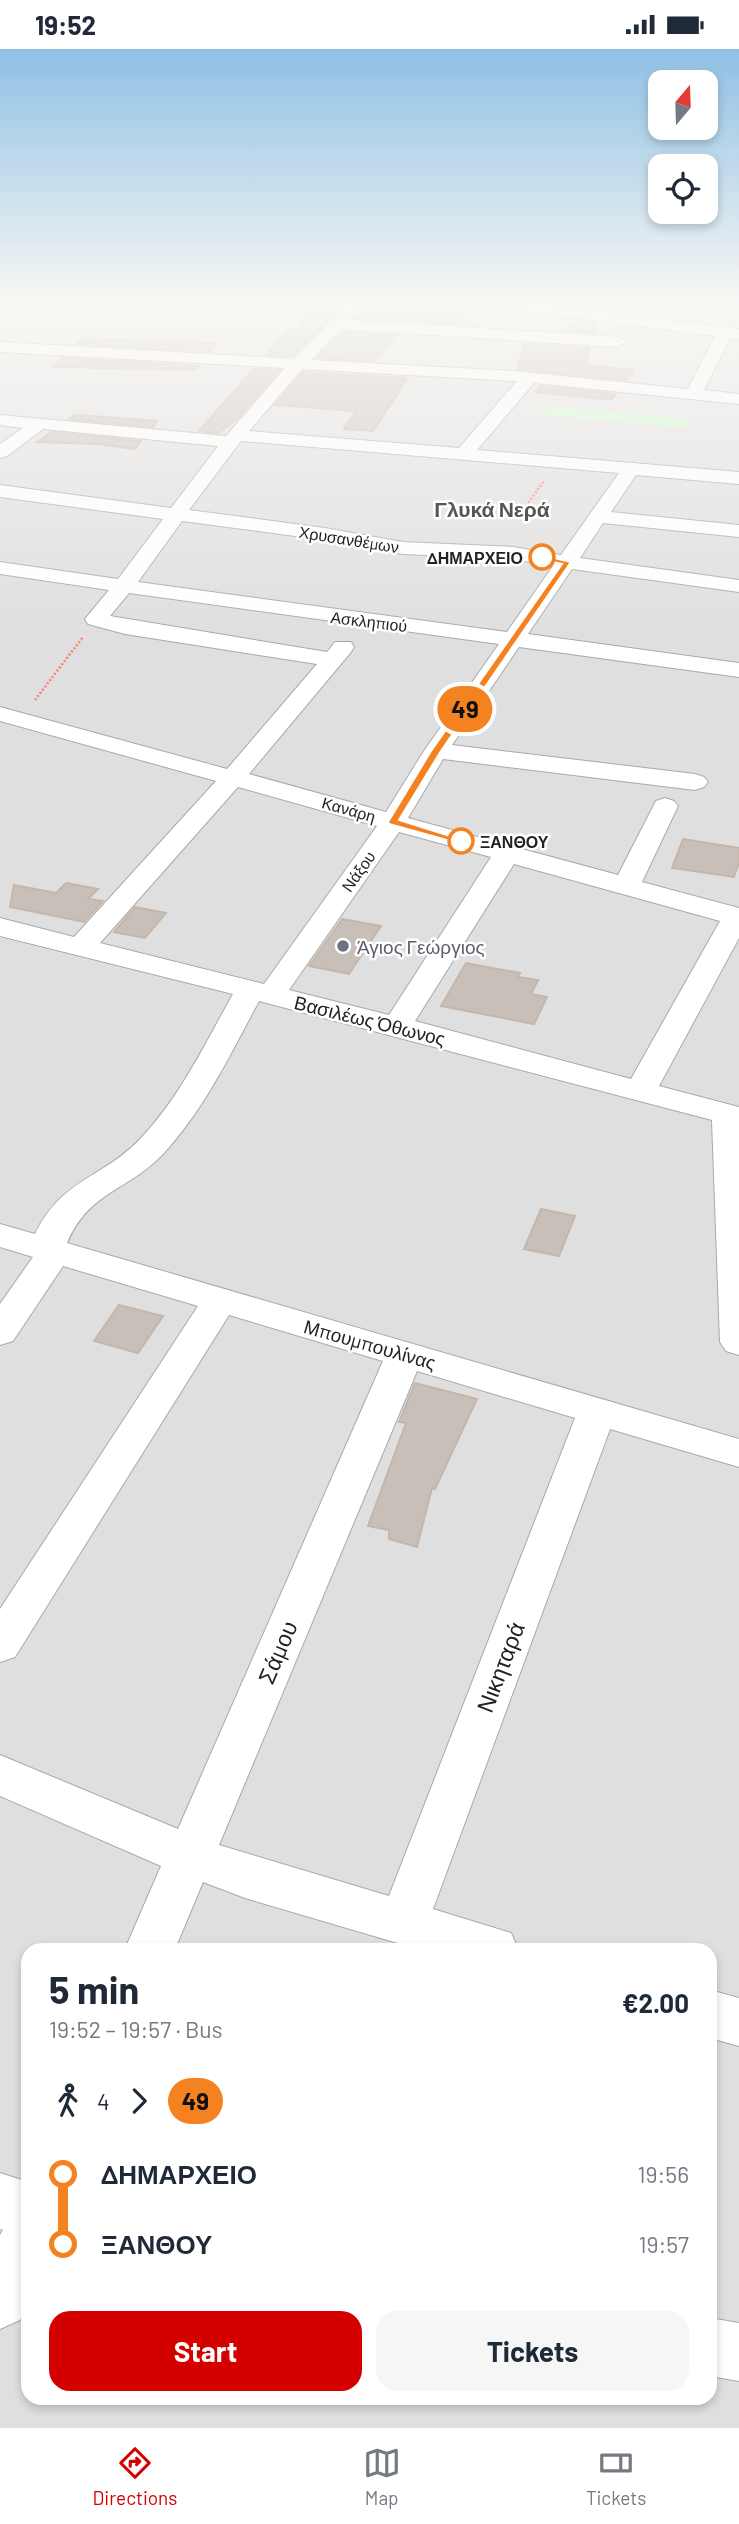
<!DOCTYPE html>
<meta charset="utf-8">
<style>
body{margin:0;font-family:Barlow,sans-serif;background:#f6f6f7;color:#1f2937;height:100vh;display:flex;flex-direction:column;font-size:26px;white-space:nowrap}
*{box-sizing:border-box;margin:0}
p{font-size:23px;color:#747a83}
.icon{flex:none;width:38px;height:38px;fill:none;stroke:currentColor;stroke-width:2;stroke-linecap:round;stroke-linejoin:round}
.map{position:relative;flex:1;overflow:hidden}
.drawer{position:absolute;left:21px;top:1894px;width:696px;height:462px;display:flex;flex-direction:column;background:#fff;border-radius:21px;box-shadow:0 4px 10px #0003}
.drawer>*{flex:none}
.badge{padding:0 14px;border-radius:23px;font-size:24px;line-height:46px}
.needle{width:46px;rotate:19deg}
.fabs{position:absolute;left:648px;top:21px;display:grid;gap:14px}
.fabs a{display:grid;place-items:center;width:70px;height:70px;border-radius:14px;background:#fff;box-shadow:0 4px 10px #0003;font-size:35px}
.map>.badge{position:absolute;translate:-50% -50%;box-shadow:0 0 0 4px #fff}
.legs{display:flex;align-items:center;gap:10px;height:77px;padding:0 28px;font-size:23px}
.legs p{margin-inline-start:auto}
.head{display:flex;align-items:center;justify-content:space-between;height:119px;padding:0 28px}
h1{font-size:38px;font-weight:700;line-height:52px}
.cta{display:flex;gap:14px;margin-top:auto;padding:14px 28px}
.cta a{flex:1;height:80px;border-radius:21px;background:#d40000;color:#fff;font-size:28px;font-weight:700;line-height:80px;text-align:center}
.cta a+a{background:#f6f6f7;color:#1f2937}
ul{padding:0 28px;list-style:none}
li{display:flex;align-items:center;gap:24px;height:70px;font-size:26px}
li i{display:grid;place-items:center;width:10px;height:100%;margin:0 9px;background:currentColor}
li i::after{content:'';width:18px;height:18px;margin:-9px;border:5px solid;border-radius:50%;background:#fff}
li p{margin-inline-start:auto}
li:first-child i{background:linear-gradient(#0000 50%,currentColor 0)}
li:last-child i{background:linear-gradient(currentColor 50%,#0000 0)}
.status{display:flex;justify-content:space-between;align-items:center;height:49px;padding:0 35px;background:#fff;direction:ltr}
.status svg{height:19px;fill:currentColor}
.tab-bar{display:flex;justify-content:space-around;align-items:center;height:98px;border-top:2px solid #e0e1e3;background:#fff;font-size:19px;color:#747a83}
.tab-bar a{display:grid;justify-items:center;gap:4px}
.tab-bar .active{color:#d40000}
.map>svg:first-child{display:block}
</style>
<div class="status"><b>19:52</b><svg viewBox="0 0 49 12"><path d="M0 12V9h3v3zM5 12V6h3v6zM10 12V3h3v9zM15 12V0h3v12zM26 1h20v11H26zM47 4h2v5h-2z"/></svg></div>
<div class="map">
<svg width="739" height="2377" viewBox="0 0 739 2377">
<rect width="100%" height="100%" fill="#f2efe9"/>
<path fill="#e0dfdf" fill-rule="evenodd" d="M0 252H739V2377H0ZM28 1900H710V2348H28Z"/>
<path fill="#c8facc" d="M547 357 687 370 686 379 540 365Z"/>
<path fill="#c7bfb8" stroke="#c4b6ab" stroke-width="2" d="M370 252H444L476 255 459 275 355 269Z
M303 264 335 265 293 307 266 306 289 280 302 281Z
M578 272 597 274 595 284 566 282Z
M341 283 397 286 373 312 317 309Z
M83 289 182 293 217 294 210 303 77 295Z
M524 295 590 299 585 316 634 321 626 331 517 320Z
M62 309 199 317 196 321 53 318Z
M254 320 280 321 238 369 218 384 199 382Z
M303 323 408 329 373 382 344 380 356 362 275 356Z
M540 337 616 345 611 351 535 343Z
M75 366 134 370 157 372 153 378 69 370Z
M51 383 141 392 135 400 96 395 37 393Z
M683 790 739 799V813L734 828 672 819Z
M66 834 98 840 88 850 103 852 84 873 10 858 14 836 56 844Z
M135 858 166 864 145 889 114 883Z
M342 870 381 877 349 925 309 917Z
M466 914 520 924 518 928 538 931 531 945 547 948 534 975 441 957Z
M541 1160 575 1167 559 1207 524 1200Z
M119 1256 163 1267 138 1304 94 1292Z
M415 1334 477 1350 435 1440 432 1439 417 1498 389 1490V1481L368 1477 406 1374 399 1373Z"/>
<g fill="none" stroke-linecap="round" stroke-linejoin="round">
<g stroke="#a9a9a9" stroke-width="2">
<path id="minor" d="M0 252H367L349 271 618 288 626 293 618 298 340 280 311 311 513 322 688 340 715 287 485 257 477 252H520L739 280V290L730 289 704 341 739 345V355L534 334 477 401 739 423V435L636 426 611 463 739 476V488L603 474 580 509 739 531V543L572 520 528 585 739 614V628L519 598 452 696 695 725 704 728 708 733 704 738 695 741 443 710 408 769 618 826 656 752 665 749 674 752 678 757 642 833 739 859V889L659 1037 739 1058V1306L726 1302 720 1293 712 1071 259 952C231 1004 204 1061 163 1105 128 1142 89 1142 67 1194L739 1390V1418L610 1380 433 1860 511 1884 518 1900H418L245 1849 203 1833 175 1900H125L161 1817 0 1747V1706L178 1780 383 1312 229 1266 15 1608 0 1613V1560L198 1257 63 1217 13 1292 0 1296V1255L33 1208 0 1198V1175L35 1185C62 1129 104 1129 141 1089 180 1048 205 995 233 945L0 887V869L74 888 216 732 0 672V658L227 720 317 615 125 585 88 575 85 570 109 541 0 525V513L118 530 163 470 0 448V436L171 459 218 397 43 380 7 407 0 409V395L23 379 0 376V366L226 387 285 319 0 303V293L294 310 341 262 0 260ZM302 320 513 332H517L459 399 249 382ZM241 392 619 424 561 506 513 498 403 493 325 479 189 461ZM182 472 325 491 403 505 513 510 553 517 507 583 138 533ZM129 544 499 595 424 702 386 763 249 725 351 603 354 598 351 593H335L327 603 110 567ZM238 738 377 777 264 935 100 894ZM399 783 491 808 389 966 289 941ZM514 815 720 872 631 1030 415 972ZM417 1322 575 1369 389 1847 219 1796Z
M710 1941 739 1949V1997L710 1989Z
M0 2124 28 2133V2254L20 2271 0 2280V2186L3 2181 0 2180Z
M710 2269 739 2274V2332L710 2327Z"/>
</g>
<path stroke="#fa8072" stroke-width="2" stroke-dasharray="2 2" stroke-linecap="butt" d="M540 438 544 432"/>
<path stroke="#fa8072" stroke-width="2.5" stroke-dasharray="2 2" stroke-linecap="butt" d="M526 457 541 436
M35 651 83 588"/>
<use href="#minor" fill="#fff" fill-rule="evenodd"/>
</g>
<linearGradient id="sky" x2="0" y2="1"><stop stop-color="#8fc0e4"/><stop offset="0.43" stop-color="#f9f8f5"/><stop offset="1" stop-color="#f9f8f5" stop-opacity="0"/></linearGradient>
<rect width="739" height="585" fill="url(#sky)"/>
<path fill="#f58220" stroke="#fff" stroke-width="2" d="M542 506 571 513 441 702 399 771 466 792 461 795 389 775 388 773 431 702 562 515 539 510Z"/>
<g fill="#fff" stroke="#f58220" stroke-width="3.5">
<circle cx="542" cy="508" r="12"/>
<circle cx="461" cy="792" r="12"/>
</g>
<circle fill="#6b7280" stroke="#fff" stroke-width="2.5" cx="343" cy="897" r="7"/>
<g text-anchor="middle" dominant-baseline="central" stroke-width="5" stroke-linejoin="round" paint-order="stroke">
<g font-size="16" fill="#222" stroke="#fff">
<text transform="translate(349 490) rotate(9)">Χρυσανθέμων</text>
<text transform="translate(369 572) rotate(7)">Ασκληπιού</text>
<text transform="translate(349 760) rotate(16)">Κανάρη</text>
<text transform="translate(358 822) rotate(-55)">Νάξου</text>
</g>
<g font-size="16" font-weight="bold" fill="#222" stroke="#fff" text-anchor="end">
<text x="523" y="508">ΔΗΜΑΡΧΕΙΟ</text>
<text x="480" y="792" text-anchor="start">ΞΑΝΘΟΥ</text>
</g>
<g font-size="19" fill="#5b616d" stroke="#fff" text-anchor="start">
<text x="357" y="897">Άγιος Γεώργιος</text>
</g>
<g font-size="19" fill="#222" stroke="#fff">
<text transform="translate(370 971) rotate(14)">Βασιλέως Όθωνος</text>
<text transform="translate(370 1295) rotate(16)">Μπουμπουλίνας</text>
</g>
<g font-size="21" font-weight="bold" fill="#555" stroke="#fff">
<text x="492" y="459">Γλυκά Νερά</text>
</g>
<g font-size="23" fill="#222" stroke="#fff">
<text transform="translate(277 1603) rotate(-67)">Σάμου</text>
<text transform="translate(500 1618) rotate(-69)">Νικηταρά</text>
</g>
</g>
</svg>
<div class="fabs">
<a><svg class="needle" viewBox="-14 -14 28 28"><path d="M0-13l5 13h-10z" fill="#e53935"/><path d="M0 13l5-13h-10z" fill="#747a83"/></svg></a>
<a><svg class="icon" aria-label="locate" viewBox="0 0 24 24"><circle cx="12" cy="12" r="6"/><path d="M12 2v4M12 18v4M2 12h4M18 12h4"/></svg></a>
</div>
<b class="badge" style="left:465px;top:660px;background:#f58220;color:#111">49</b>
<section class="drawer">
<div class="head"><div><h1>5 min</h1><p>19:52 – 19:57 · Bus</p></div><b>€2.00</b></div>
<div class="legs"><svg class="icon" aria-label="walk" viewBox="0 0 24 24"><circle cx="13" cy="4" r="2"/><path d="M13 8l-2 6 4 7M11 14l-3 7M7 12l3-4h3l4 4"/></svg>4<svg class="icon" aria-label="forward" viewBox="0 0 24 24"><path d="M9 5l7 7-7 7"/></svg><b class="badge" style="background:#f58220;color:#111">49</b></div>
<ul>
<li><i style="color:#f58220"></i><b>ΔΗΜΑΡΧΕΙΟ</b><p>19:56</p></li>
<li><i style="color:#f58220"></i><b>ΞΑΝΘΟΥ</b><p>19:57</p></li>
</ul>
<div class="cta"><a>Start</a><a>Tickets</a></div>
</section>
</div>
<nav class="tab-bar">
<a class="active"><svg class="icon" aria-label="directions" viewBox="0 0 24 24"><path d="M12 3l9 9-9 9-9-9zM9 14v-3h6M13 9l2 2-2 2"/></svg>Directions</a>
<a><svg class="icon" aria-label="map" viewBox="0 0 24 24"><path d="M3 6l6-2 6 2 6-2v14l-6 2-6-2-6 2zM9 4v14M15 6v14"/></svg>Map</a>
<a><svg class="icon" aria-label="tickets" viewBox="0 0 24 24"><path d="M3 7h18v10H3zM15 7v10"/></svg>Tickets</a>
</nav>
